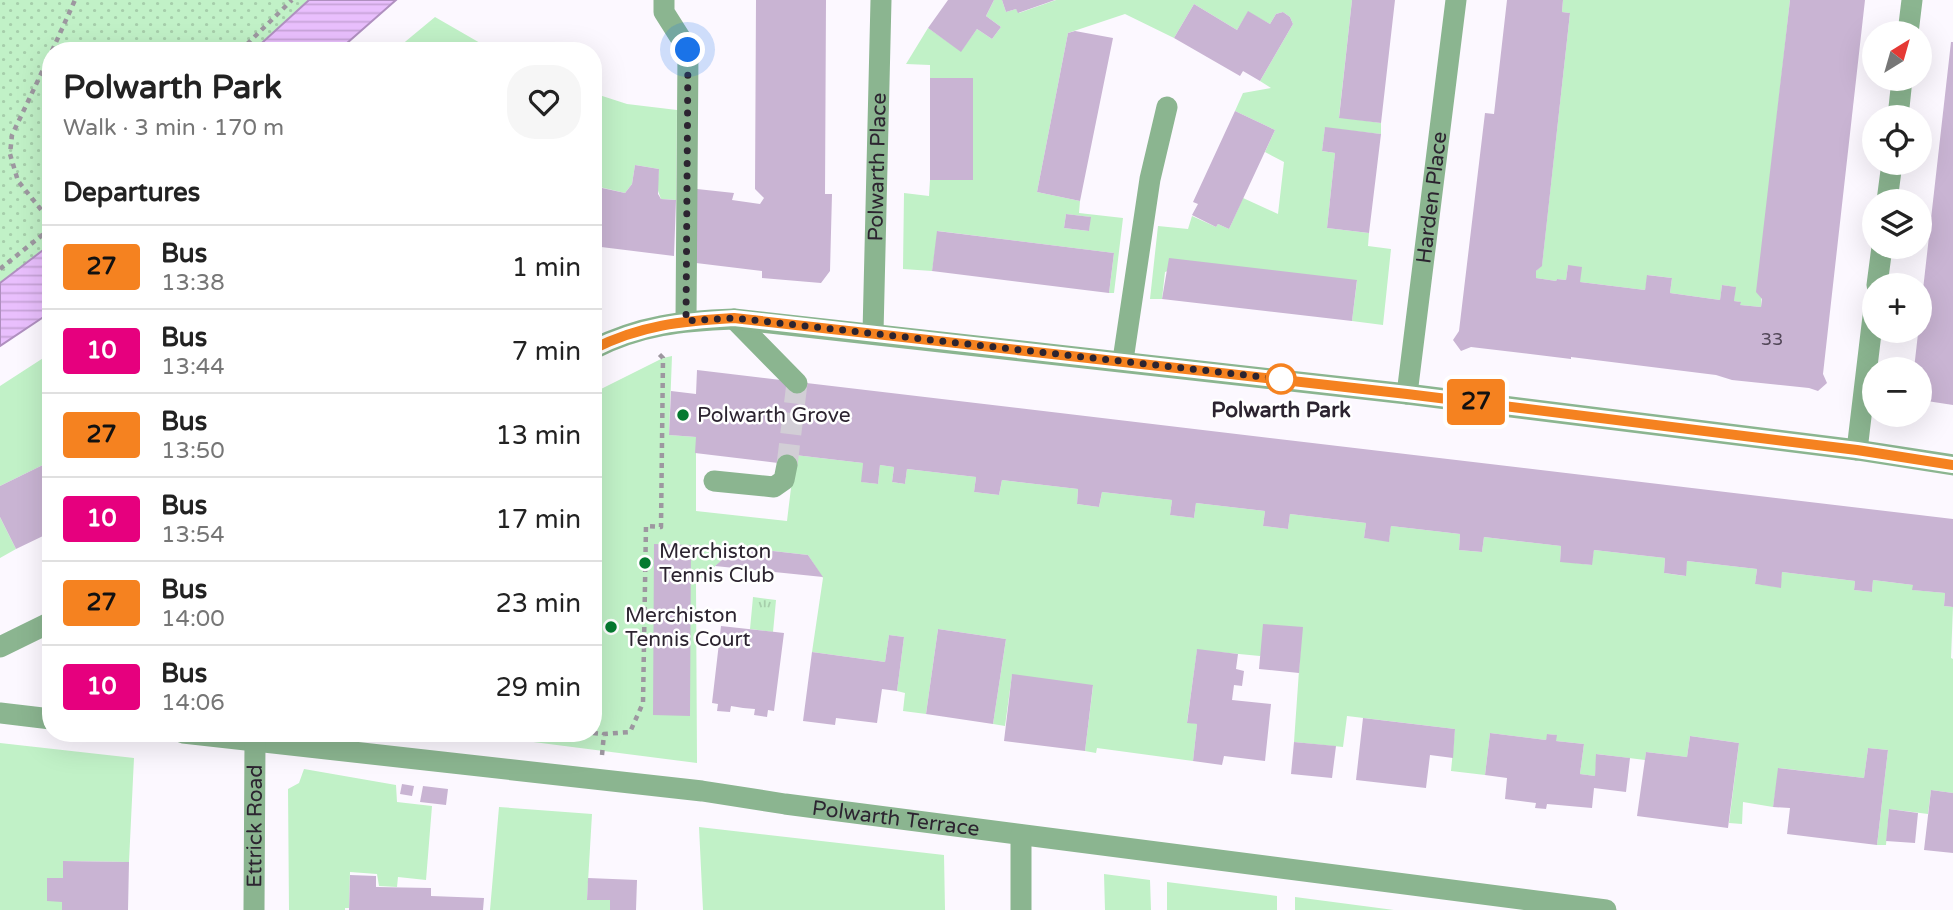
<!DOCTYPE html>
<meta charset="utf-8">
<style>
body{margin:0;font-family:"Varela Round",sans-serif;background:#f6f6f6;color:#222;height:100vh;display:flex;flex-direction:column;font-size:26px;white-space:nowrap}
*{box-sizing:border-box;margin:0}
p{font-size:23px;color:#767676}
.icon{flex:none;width:38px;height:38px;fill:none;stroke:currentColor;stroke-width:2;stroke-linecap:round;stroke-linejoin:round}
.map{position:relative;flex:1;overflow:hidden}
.sheet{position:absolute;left:42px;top:42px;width:560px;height:700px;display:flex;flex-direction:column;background:#fff;border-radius:28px;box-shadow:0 7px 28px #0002}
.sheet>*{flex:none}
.badge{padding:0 14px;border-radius:5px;font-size:24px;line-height:46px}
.needle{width:46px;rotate:37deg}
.buttons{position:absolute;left:1862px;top:21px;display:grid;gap:14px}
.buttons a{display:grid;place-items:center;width:70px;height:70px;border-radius:50%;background:#fff;box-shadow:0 7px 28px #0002;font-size:35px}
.you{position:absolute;width:35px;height:35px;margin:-18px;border:5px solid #fff;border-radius:50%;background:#1a73e8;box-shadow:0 0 0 10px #1a73e833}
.map>.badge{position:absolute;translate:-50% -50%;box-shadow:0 0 0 4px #fff}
h2{padding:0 21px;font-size:26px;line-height:63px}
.round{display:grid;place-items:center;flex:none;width:74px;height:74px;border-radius:28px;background:#f6f6f6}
.overview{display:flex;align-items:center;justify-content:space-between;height:119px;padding:0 21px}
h1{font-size:33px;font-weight:800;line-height:52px}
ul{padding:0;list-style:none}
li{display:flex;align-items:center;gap:21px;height:84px;padding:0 21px;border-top:2px solid #e0e0e0}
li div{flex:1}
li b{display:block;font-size:26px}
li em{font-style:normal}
li .badge{min-width:77px;font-weight:700;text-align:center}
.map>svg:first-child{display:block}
</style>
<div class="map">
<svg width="1953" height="910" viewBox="0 0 1953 910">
<defs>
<pattern id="grass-tufts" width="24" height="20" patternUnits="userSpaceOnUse" patternTransform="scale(1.75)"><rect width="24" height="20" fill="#c1f1c7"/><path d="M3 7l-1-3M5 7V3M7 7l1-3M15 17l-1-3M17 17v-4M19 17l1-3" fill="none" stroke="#a6ceab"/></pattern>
<pattern id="park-dots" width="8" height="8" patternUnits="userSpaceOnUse" patternTransform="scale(1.75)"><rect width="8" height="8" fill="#c1f1c7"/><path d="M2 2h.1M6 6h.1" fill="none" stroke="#a6ceab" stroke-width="1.8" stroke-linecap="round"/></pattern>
<pattern id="water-rules" width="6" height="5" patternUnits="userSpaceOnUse" patternTransform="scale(1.75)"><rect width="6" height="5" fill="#e9bffd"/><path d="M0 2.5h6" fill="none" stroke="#c8a4d9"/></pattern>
</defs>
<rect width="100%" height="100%" fill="#fcf8ff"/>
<path fill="url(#grass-tufts)" d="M753 597 776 600 773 632 750 629Z"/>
<path fill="url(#park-dots)" d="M0 0H309L253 51H51V244L0 283Z"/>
<path fill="#c1f1c7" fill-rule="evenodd" d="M994 0H1002L1006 12 1016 9 1019 13 1056 0H1352L1339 117 1381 123V134L1325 128 1322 151 1335 153 1327 228 1369 233 1368 246 1391 249 1383 325 1352 321 1357 281 1168 271 1165 272 1162 299H1150L1158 226 1188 229 1192 216 1216 227 1218 224 1229 229 1243 198 1278 214 1284 162 1265 152 1275 130 1235 111 1243 93 1271 88 1260 81 1293 24 1290 17 1283 12 1276 14 1270 24 1248 12 1237 30 1194 4 1174 38 1125 14 1068 33 1037 192 1080 201 1079 213 1123 218 1114 293H1109L1114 253 938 231 932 271 903 269 904 193 929 196 930 180H972L973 78H930V65L906 64 928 28 961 51 977 29 992 39 1001 27 986 16ZM1066 214 1090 217 1089 231 1064 228Z
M1563 0H1790L1765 223 1761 307 1740 305V302L1734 301 1735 287 1722 285 1720 300 1670 293 1672 278 1648 275 1645 290 1580 282 1568 265 1566 280 1557 279 1556 281 1536 278V271L1542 265 1570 13 1562 12Z
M435 17 494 51H394Z
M593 93 627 104 677 110 676 200 661 199 657 188 659 169 635 165 632 184 625 193 595 186 594 174 597 159 593 158Z
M51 353V461L0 486V386Z
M672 356 669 435 696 437V511L787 521 795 455 863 463 862 482 878 484 880 465 894 467 892 482 905 484 907 469 976 477 974 492 999 495 1002 480 1078 489 1077 504 1099 507 1102 492 1172 500 1170 515 1194 518 1196 503 1265 511 1263 526 1288 529 1290 514 1366 523 1364 538 1389 541 1391 526 1460 534 1459 550 1482 552 1484 537 1561 546 1560 561 1591 565 1594 550 1665 558 1664 573 1685 576 1687 561 1757 569 1755 584 1780 587 1782 572 1855 581 1854 590 1872 592 1873 580 1913 585V590L1945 593 1944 606 1953 607 1951 658 1953 659V793L1931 790 1928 814 1889 809 1886 845H1877L1888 750 1868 748 1864 778 1779 768 1773 807 1743 802 1742 824 1729 823 1739 743 1690 736 1687 757 1646 752 1645 760 1597 754 1595 776 1580 774 1584 744 1556 741V735L1548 734 1546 740 1490 733 1485 775 1451 771 1455 729 1347 716 1343 747 1294 742 1302 628 1260 656 1197 650 1187 722 1197 724 1193 761 1097 748 1096 753 1085 751 1093 686 1012 675 1005 726 993 724 1006 639 938 629 926 714 903 711 905 693 897 691 904 637 889 635 885 662 812 652 823 578 808 555 737 547 696 583 697 763 462 733H593V393L663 358Z
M0 517 16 549 0 558Z
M0 743 134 758 129 862 63 861V878H47L62 902V910H0Z
M304 769 396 785 397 802 432 806 426 880 398 877 397 887 379 886 377 874 350 872 349 908H345V910H289L288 789 299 783Z
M499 807 592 814 587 899 610 900V910H490Z
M699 827 944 855 945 910H703Z
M1104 874 1150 880 1151 910H1105Z
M1167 882 1277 896V910H1167Z
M1295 897 1394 910H1295Z"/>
<path fill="url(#water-rules)" stroke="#b090c0" stroke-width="2" d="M309 0H396L338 51H253Z
M51 244V312L0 346V283Z"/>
<path fill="#c9b4d3" d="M756 0H826L825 194H832L830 271 821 283 762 278V271L696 263 697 189 734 193 732 200 760 204 764 198 755 189Z
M948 0H994L986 16 1001 27 992 39 977 29 961 52 928 28Z
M1002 0H1055L1018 13 1016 9 1006 12Z
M1352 0H1395L1381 123 1339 118Z
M1507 0H1563L1562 12 1570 13 1542 266 1536 271V278L1556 281 1557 279 1566 280 1568 265 1582 267 1580 282 1645 290 1647 275 1672 278 1670 293 1720 300 1722 285 1736 287 1734 301 1741 302 1740 305 1761 307 1762 299 1756 292 1790 0H1865L1823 374 1827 383 1818 391 1809 388 1732 380 1716 375 1571 357V359L1471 347 1461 351 1453 340 1459 331 1485 113 1494 114Z
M1194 4 1237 30 1248 11 1270 24 1276 14 1283 12 1290 17 1293 24 1260 81 1243 71 1240 76 1174 38Z
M1075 31 1113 38 1080 201 1037 192 1068 33Z
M1951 42H1953V405L1927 401 1920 394V369H1914Z
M930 78H973V180H930Z
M1235 111 1275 130 1229 229 1218 224 1216 227 1192 215 1198 204 1193 202Z
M1325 127 1381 134 1369 233 1327 228 1335 153 1322 151Z
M635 165 659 169 658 194 661 199 676 200 674 256 593 246V186L625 193 632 184Z
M1066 214 1091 217 1089 231 1064 228Z
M937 231 1114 253 1109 293 932 271Z
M1169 258 1357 280 1352 321 1162 299Z
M697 370 1953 519V607L1944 606 1945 593 1912 590 1913 585 1873 580 1872 592 1854 590 1855 581 1782 572 1781 588 1755 584 1757 569 1687 561 1686 576 1664 573 1665 558 1594 550 1592 565 1560 562 1561 546 1484 537 1482 552 1459 550 1460 534 1391 526 1389 542 1364 538 1366 523 1290 514 1288 529 1263 526 1265 511 1196 503 1194 518 1170 515 1172 500 1102 492 1099 507 1077 504 1078 489 1002 480 999 495 974 492 976 477 907 469 905 484 892 482 894 467 880 465 878 484 861 482 863 463 795 455 794 465 695 453 696 437 669 435 671 391 696 394Z
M51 461V542L43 536 16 549 0 517V486Z
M654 544 691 545 690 716 653 715Z
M737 547 808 555 823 577 715 566Z
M1263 624 1303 627 1299 673 1259 669Z
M721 626 784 633 774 711 768 710 767 717 754 715 755 709 743 708 731 706 730 712 717 711 718 704 712 703Z
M938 629 1006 639 993 724 926 714Z
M889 635 904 637 897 691 882 689 877 723 836 718 835 725 803 721 812 652 885 662Z
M1197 649 1238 654 1236 669 1244 671 1242 686 1234 685 1232 700 1271 704 1265 761 1224 756 1222 765 1193 761 1197 724 1187 723Z
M1012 674 1093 685 1085 751 1004 741Z
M1363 718 1455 729 1453 758 1430 755 1426 788 1356 780Z
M1490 733 1546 740 1547 734 1557 735 1556 741 1584 744 1580 774 1595 776 1596 754 1630 758 1626 792 1594 788 1592 808 1547 804 1546 809 1535 808 1536 803 1505 799 1507 778 1485 775Z
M1690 736 1739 743 1728 828 1637 816 1646 752 1687 757Z
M1294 742 1336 746 1332 778 1291 774Z
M1868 748 1888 750 1877 845 1787 834 1790 808 1773 807 1778 768 1864 778Z
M402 784 414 786 412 796 400 794Z
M423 786 448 789 446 805 420 802Z
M1931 790 1953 793V853L1924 850Z
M1889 809 1918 813 1915 843 1886 841Z
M63 861 129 862 128 910H62V902L47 901V878H63Z
M350 875 376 876V887L431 888V896L484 898 483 910H349Z
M588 878 637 880 636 910H610V900H587Z"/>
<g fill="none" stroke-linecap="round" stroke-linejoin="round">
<path stroke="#d2ced6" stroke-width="21" stroke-dasharray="21 10" stroke-linecap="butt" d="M787 465 797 383"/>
<path stroke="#9d97a0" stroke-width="4.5" stroke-dasharray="5 5" stroke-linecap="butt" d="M52 51 75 0
M240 51 292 0
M51 53 12 135 10 154 18 181 51 222
M0 269 51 228
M593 733 604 734
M602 755 604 734 630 732 643 703 646 526 661 527 663 358 659 354"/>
<g stroke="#8bb590" stroke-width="21">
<path d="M664 0V12L688 50 686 321"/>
<path d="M1908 33 1912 0"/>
<path d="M1898 117 1902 79"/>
<path d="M1887 201 1892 163"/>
<path d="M1877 285 1882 247"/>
<path d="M734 319 797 383"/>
<path id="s1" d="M873 333 881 0"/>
<path d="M593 349C641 325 681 321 734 319L1407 394 1857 450 1953 465"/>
<path d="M1123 360 1150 179 1167 107"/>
<path id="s2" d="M1407 394 1456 0"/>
<path d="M1857 450 1874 308"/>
<path d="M714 481 774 487 784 480 787 465"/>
<path d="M0 647 51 622"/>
<path d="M0 713 51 719"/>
<path id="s3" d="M183 733 702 791 785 804 1606 910"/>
<path id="s4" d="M254 910 255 742"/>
<path d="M1021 910V835"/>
</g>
</g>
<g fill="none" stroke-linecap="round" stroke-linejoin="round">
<g stroke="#fff" stroke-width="16">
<path id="line" d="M593 349C641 325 682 321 734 318L1407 394 1857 450 1953 465"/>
</g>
<use href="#line" stroke="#f58220" stroke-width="10"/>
<path stroke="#2c2430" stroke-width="7" stroke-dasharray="0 12.6" d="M688 50 686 321 734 318 1281 379"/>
</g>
<circle fill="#fff" stroke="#f58220" stroke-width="3.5" cx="1281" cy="379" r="14"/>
<g fill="#057a30" stroke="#fff" stroke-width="2.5">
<circle cx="683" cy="415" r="7"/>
<circle cx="645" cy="563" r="7"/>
<circle cx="611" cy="627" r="7"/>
</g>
<g text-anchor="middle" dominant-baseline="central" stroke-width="5" stroke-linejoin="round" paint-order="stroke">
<g font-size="18" fill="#534859">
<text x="1772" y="339">33</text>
</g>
<g font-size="21" fill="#2c2430" stroke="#fff">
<text stroke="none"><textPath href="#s1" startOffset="166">Polwarth Place</textPath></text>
<text stroke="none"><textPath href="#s2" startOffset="198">Harden Place</textPath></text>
<text stroke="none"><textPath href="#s3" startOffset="718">Polwarth Terrace</textPath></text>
<text stroke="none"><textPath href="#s4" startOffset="84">Ettrick Road</textPath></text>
</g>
<g font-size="21" font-weight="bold" fill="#2c2430" stroke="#fff">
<text x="1281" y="410">Polwarth Park</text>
</g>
<g font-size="21" fill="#2c2430" stroke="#fff" text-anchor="start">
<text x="697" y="415">Polwarth Grove</text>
<text x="659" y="551">Merchiston<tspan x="659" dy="24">Tennis Club</tspan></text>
<text x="625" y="615">Merchiston<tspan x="625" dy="24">Tennis Court</tspan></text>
</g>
</g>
</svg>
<div class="buttons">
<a><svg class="needle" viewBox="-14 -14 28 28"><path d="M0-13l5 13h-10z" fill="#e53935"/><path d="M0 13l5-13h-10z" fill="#767676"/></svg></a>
<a><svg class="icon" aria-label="locate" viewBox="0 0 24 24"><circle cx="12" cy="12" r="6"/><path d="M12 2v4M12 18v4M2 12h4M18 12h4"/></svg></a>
<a><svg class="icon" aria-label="layers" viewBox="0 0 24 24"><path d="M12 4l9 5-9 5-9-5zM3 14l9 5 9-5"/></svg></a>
<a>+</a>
<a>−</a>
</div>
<div class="you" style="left:688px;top:50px"></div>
<b class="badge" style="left:1476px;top:402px;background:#f58220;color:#111">27</b>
<section class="sheet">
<div class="overview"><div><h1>Polwarth Park</h1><p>Walk · 3 min · 170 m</p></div><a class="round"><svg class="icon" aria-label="heart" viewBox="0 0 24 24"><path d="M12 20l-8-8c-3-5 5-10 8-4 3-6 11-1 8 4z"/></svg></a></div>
<h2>Departures</h2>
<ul>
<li><span class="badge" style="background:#f58220;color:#111">27</span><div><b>Bus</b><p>13:38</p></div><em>1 min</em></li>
<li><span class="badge" style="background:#e6007e;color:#fff">10</span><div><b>Bus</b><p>13:44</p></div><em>7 min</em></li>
<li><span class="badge" style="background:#f58220;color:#111">27</span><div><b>Bus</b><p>13:50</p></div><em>13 min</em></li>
<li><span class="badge" style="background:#e6007e;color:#fff">10</span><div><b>Bus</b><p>13:54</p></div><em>17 min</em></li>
<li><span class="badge" style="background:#f58220;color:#111">27</span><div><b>Bus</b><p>14:00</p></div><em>23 min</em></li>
<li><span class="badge" style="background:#e6007e;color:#fff">10</span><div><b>Bus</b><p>14:06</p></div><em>29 min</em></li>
</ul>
</section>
</div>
